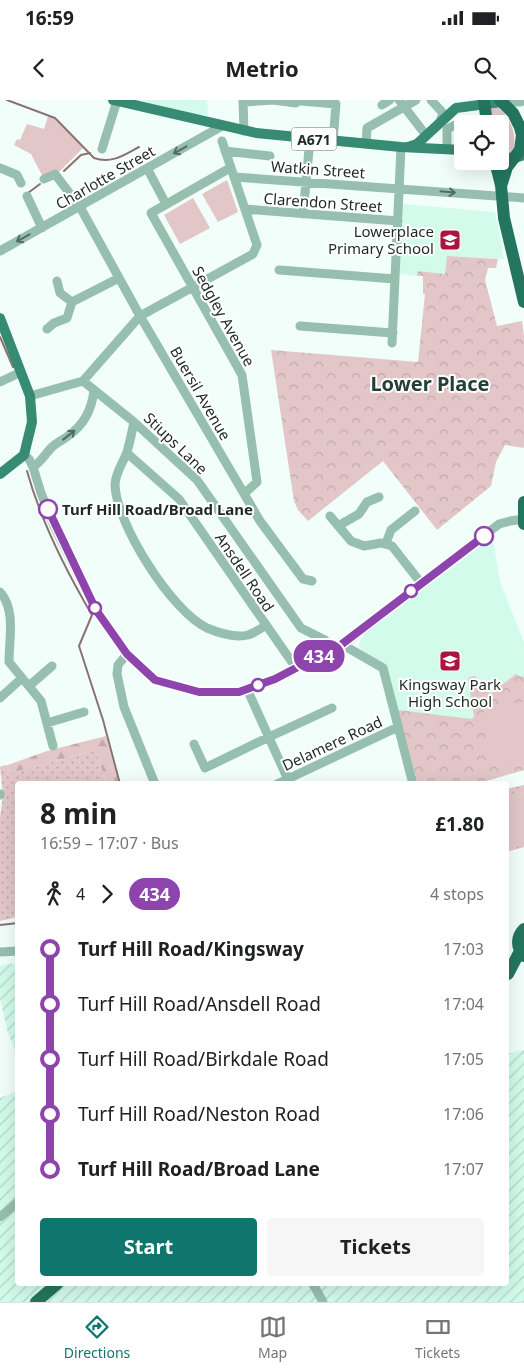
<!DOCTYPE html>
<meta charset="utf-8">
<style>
body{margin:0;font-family:"Noto Sans",sans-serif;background:#f6f6f6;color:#202124;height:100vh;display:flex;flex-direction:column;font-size:19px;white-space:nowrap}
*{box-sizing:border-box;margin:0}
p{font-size:16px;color:#757577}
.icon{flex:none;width:28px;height:28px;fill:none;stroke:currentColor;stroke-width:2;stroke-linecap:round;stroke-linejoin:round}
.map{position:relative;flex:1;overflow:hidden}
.side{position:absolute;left:15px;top:681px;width:494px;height:505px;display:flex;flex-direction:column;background:#fff;border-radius:5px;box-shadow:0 5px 20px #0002}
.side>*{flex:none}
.badge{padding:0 10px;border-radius:16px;font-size:18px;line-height:32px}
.tools{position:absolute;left:454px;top:15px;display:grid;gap:10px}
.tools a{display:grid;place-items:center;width:55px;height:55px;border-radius:5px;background:#fff;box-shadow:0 5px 20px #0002;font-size:25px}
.map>.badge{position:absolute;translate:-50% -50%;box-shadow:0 0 0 2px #fff}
.legs{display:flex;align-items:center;gap:8px;height:55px;padding:0 25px;font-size:16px}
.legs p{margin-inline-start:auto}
.summary{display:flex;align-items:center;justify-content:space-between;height:85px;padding:0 25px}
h1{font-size:28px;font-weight:700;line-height:38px}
.action{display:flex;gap:10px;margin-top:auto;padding:10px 25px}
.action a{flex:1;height:58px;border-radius:5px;background:#0f766e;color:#fff;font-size:20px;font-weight:700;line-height:58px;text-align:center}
.action a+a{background:#f6f6f6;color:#202124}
ul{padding:0 25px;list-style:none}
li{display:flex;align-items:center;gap:18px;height:55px;font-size:19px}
li i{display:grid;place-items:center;width:8px;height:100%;margin:0 6px;background:currentColor}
li i::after{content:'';width:12px;height:12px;margin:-6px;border:4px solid;border-radius:50%;background:#fff}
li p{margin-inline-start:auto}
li:first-child i{background:linear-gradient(#0000 50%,currentColor 0)}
li:last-child i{background:linear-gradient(currentColor 50%,#0000 0)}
.status{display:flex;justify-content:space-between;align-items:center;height:35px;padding:0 25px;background:#fff;direction:ltr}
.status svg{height:14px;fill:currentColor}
header{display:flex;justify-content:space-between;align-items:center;height:65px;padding:0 25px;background:#fff;font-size:22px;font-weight:700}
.menu{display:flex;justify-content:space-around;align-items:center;height:70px;border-top:1px solid #e0e0e0;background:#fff;font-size:14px;color:#757577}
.menu a{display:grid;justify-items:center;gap:2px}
.menu .on{color:#0f766e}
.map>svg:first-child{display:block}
</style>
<div class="status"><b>16:59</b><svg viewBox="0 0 49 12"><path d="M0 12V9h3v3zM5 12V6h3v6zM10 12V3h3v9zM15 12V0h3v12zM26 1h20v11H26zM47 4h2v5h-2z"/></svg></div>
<header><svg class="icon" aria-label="back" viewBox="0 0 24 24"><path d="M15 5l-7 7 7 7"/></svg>Metrio<svg class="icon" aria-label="search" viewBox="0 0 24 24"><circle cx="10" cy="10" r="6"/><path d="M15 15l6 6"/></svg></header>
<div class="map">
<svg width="524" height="1202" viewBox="0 0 524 1202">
<defs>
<pattern id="industrial-furrows" width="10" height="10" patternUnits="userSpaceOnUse" patternTransform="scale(1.25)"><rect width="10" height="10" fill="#d2fbeb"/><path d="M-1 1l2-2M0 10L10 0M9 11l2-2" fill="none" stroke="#b4d7c9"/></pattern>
<pattern id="grass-dots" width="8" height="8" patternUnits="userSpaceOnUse" patternTransform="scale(1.25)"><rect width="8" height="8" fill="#e2c6c8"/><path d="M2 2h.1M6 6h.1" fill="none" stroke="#c1aaac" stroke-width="1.8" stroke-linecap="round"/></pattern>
<pattern id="forest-firs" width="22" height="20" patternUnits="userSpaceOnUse" patternTransform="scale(1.25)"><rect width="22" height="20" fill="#e2c6c8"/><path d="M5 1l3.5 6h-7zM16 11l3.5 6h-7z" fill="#c1aaac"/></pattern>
<pattern id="park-crowns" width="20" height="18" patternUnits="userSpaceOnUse" patternTransform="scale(1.25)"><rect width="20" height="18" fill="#e2c6c8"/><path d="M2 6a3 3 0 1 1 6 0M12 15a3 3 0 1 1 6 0" fill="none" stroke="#c1aaac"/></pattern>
</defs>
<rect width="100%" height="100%" fill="#f1fef9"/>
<path fill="#d2fbeb" d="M138 0H207L208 16 179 11Z
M401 104 495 112 504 159 447 156 445 174 418 171 417 176 400 174Z
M493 440 500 482 524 543V670L476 684H418L386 566 362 551 359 546 360 540 369 529 474 448Z"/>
<path fill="url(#industrial-furrows)" d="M17 863H18L17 955 7 930 0 898V867L1 865Z
M524 950V1202H0V998L17 991 18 1184H506V954Z"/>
<path fill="url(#grass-dots)" d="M93 651 97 653 106 684H18L17 817 0 821V717L3 696 0 667 5 665 10 673Z
M524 685V747L506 752V689Z"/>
<path fill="url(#forest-firs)" d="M106 636 119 684H106L97 653 93 651 10 673 5 666 47 651Z"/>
<path fill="url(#park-crowns)" d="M447 156 498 159 496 168H488L485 180 497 226 522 221 524 236V348L505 345 496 362 491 386 437 430 383 361 308 421 298 410 294 401 271 250 418 262 425 194H423V176H417L418 171 445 174Z
M516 574 519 576 524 577V670L476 684H418L398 610 472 619 474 617 468 578 475 576 490 594Z"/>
<path fill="#e2c6c8" d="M488 7H498C510 18 516 31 514 48L508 54H500V24H490Z
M48 16 54 18 83 48 60 71 43 77 31 54 14 45 17 39 20 40 27 24 44 29Z
M227 80 238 112 218 122 202 94Z
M193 98 210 128 180 144 164 115Z
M524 601V656L493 664 480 613Z
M524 691V743L506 748V696Z"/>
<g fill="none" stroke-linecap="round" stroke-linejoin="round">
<path stroke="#8a7272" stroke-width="2" d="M7 0 55 18 94 58C112 64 124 55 139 47
M64 71 81 55 90 53
M28 93 40 84
M0 237 13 267
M27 371C41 422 65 469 92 515L79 546 103 620 120 684
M0 825 18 823"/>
<path stroke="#96bfb0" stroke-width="9" d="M243 0 244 31
M399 0 422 30
M431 0 443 13 440 22
M301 1 336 4 333 41
M243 2 273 0 296 3
M501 2H521
M382 5 390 0
M366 44 367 28 416 0
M102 49 117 1
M447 49V29L455 25
M225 51 270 56
M0 68 17 75 21 83
M147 68 166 104
M230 68 151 113 242 275 257 382 245 393
M234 77 524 98
M44 79 55 74 80 107 140 216 260 421 303 479 312 481
M27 96 42 128
M245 109 398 121
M303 114 310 39
M0 151 222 26
M279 170 395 179
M57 181 60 193 72 202
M300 226 393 233
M47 229 54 223 67 218 72 202 119 178
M392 243 401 47
M83 281 134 322 197 380 301 528 325 540 331 550
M0 282 21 272
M30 296 83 281 140 216 253 154 257 145 222 41
M134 322C132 332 130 342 127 352 123 363 116 371 115 384 115 422 172 512 207 528 219 533 236 538 248 535 254 533 260 529 265 526
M127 353 179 399 296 568
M24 355 29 359 33 367 41 393 54 426 96 510 127 554 155 580 199 592H239L275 579 343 545 499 424 510 421 524 419
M33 367C42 361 45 354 52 347 56 343 63 340 68 336 84 325 92 309 94 290
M330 416 351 441 364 446 381 443 392 446 421 483
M338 426 359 414 367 402 379 397
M386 443 391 430 415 411
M0 492C16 509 9 540 9 562L41 601 53 646
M343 545 383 568 413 684
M127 554 118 565 117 574 124 607 155 684
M29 586 52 566
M247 589 290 684
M0 598 22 578
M47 623 84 612
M194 644 205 668 269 637 332 608
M277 684 398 627
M0 694V695
M0 852 18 851
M0 1117 18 1102
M313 1184 323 1202"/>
<path stroke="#368b72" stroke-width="10" d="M113 0 256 33 401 47 462 50
M408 47 417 44 456 8 501 2
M500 57 515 58 524 55
M0 218 30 296 32 322 24 355 0 374"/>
<path stroke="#23755e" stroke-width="12" d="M484 0 487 24
M500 0 513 13 520 27 522 35 520 50 507 67 502 83
M495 61 501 85 504 118 524 202
M524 402V424
M524 829C516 837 516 847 524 856
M508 874 520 851
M36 1202 57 1184"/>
</g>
<defs><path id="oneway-shaft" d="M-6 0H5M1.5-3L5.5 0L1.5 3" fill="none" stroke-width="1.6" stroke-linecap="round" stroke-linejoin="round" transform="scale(1.25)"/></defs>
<g stroke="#536c64">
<use href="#oneway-shaft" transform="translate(180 50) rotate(151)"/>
<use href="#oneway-shaft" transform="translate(448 92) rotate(5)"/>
<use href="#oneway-shaft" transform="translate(23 138) rotate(151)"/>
<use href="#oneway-shaft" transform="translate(69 335) rotate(-38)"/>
</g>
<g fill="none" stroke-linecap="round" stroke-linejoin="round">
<g stroke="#fff" stroke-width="11">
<path id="line-1" d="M48 409 96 510 127 554 155 580 199 592H239L275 579 342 544 484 436"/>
</g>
<use href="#line-1" stroke="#8e44ad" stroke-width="8"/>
</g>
<defs>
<g id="school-square" transform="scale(1.125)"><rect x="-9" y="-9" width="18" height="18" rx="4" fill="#aa143e" stroke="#fff"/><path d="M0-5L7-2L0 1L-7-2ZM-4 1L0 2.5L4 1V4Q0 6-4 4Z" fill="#fff"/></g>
</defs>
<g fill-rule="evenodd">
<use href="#school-square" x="450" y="140"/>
<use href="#school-square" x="450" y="561"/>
</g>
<g fill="#fff" stroke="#8e44ad" stroke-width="2.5">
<circle cx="48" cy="409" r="9"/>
<circle cx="484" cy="436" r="9"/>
<circle cx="411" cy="491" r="6"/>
<circle cx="95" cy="508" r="6"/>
<circle cx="258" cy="585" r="6"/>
</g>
<g text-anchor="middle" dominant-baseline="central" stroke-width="4" stroke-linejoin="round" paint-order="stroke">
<rect fill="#fff" stroke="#616966" stroke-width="1" x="291.5" y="27.5" width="45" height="23" rx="4"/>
<g font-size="14" font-weight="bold" fill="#1d2925">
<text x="314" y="39">A671</text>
</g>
<g font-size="15" fill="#1d2925" stroke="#fff">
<text transform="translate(318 69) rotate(4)">Watkin Street</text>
<text transform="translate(105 77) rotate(-30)">Charlotte Street</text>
<text transform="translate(323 102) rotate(4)">Clarendon Street</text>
<text transform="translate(224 216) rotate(61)">Sedgley Avenue</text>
<text transform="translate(201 293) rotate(60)">Buersil Avenue</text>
<text transform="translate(176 343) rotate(44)">Stiups Lane</text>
<text transform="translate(245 472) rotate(56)">Ansdell Road</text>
<text transform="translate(332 643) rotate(-25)">Delamere Road</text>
</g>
<g font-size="15" fill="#1d2925" stroke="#fff" text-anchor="end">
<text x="434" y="131">Lowerplace<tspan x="434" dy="17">Primary School</tspan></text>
<text x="450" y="584" text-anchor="middle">Kingsway Park<tspan x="450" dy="17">High School</tspan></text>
</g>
<g font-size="15" font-weight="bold" fill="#1d2925" stroke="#fff" text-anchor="start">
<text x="62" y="409">Turf Hill Road/Broad Lane</text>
</g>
<g font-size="20" font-weight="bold" fill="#243f36" stroke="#fff">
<text x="430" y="283">Lower Place</text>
</g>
</g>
</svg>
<div class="tools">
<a><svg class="icon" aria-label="locate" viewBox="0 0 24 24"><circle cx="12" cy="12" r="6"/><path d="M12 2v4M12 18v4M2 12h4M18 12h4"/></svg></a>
</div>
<b class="badge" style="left:319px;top:556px;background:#8e44ad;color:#fff">434</b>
<section class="side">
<div class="summary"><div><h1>8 min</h1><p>16:59 – 17:07 · Bus</p></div><b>£1.80</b></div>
<div class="legs"><svg class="icon" aria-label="walk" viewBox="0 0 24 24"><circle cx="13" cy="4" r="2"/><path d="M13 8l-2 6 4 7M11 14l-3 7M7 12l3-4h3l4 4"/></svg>4<svg class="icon" aria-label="forward" viewBox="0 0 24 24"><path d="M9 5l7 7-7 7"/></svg><b class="badge" style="background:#8e44ad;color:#fff">434</b><p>4 stops</p></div>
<ul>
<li><i style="color:#8e44ad"></i><b>Turf Hill Road/Kingsway</b><p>17:03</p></li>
<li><i style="color:#8e44ad"></i><span>Turf Hill Road/Ansdell Road</span><p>17:04</p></li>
<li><i style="color:#8e44ad"></i><span>Turf Hill Road/Birkdale Road</span><p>17:05</p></li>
<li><i style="color:#8e44ad"></i><span>Turf Hill Road/Neston Road</span><p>17:06</p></li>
<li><i style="color:#8e44ad"></i><b>Turf Hill Road/Broad Lane</b><p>17:07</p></li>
</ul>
<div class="action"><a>Start</a><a>Tickets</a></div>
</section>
</div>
<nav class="menu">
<a class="on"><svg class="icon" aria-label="directions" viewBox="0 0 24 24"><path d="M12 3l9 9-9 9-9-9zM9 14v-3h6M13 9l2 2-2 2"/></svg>Directions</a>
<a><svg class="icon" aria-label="map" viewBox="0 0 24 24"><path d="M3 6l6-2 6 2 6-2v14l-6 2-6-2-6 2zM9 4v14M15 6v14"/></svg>Map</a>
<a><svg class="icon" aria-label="tickets" viewBox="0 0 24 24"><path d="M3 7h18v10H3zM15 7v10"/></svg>Tickets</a>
</nav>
